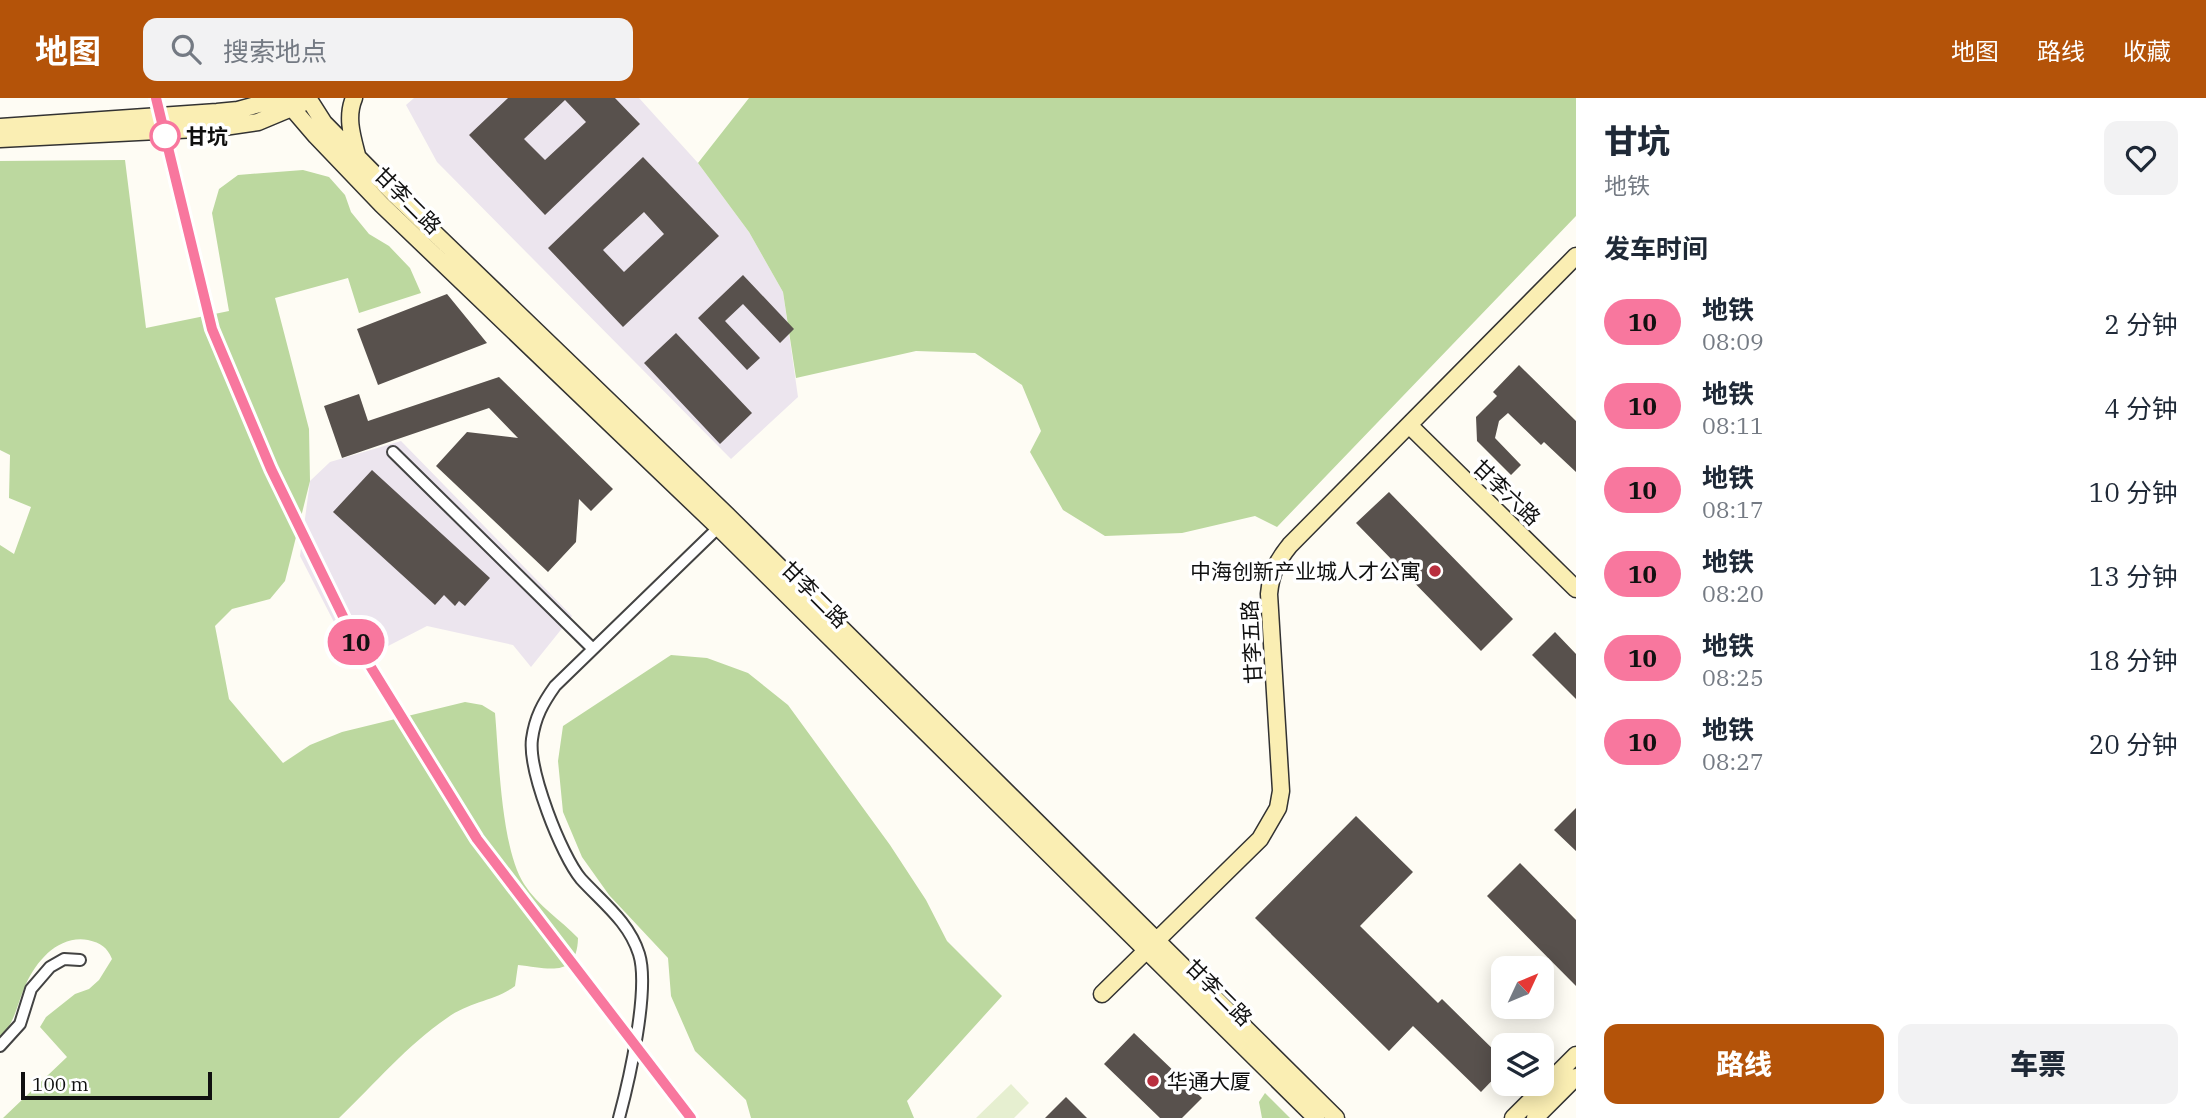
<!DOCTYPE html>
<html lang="zh">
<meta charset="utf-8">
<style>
body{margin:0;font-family:"IBM Plex Serif","Noto Sans SC",serif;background:#f2f2f3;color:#1f2937;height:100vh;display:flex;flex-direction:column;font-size:26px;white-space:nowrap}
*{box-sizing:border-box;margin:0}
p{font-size:23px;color:#747a83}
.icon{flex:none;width:38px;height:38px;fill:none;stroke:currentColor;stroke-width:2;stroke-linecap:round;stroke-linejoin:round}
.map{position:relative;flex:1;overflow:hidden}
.details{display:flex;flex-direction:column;background:#fff;width:630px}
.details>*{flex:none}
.badge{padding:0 14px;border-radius:23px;font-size:24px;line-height:46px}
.needle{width:46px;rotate:46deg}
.buttons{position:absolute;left:1491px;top:858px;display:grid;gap:14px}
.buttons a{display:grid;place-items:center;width:63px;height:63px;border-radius:14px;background:#fff;box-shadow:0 4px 18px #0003;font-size:35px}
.scale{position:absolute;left:21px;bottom:18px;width:191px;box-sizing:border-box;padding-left:7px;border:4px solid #101010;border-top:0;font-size:19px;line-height:24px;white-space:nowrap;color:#101010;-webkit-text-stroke:5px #fff;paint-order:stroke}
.map>.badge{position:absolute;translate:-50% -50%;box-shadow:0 0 0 4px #fff}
h2{padding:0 28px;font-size:26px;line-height:63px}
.round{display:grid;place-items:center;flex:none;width:74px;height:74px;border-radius:14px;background:#f2f2f3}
.headline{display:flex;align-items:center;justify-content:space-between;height:119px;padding:0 28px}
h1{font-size:33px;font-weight:800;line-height:52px}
.button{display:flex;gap:14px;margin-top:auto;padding:14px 28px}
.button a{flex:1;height:80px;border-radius:14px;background:#b45309;color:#fff;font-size:28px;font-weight:800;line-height:80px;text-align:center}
.button a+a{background:#f2f2f3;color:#1f2937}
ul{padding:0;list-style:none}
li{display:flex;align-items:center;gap:21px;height:84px;padding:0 28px}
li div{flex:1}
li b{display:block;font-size:26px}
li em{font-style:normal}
li .badge{min-width:77px;font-weight:700;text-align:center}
header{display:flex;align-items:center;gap:42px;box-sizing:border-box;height:98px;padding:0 35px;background:#b45309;color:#fff}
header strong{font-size:33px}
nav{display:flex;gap:38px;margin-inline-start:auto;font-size:24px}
.search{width:490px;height:63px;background:#f2f2f3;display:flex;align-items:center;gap:18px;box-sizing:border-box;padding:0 24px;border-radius:14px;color:#747a83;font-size:26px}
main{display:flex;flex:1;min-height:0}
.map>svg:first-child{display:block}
</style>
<header>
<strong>地图</strong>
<div class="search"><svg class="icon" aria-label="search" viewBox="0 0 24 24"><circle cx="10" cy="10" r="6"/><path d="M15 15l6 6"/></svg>搜索地点</div>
<nav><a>地图</a><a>路线</a><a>收藏</a></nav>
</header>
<main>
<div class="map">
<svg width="1576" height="1020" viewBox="0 0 1576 1020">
<rect width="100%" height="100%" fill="#fefcf4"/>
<path fill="#ece5ee" d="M414 0H639L698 65 749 134 783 194 798 299 731 361 437 64 406 7Z
M401 343 572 518 531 569 513 547 427 528 355 565 300 458 310 383 330 364Z"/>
<path fill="#bcd89f" d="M749 0H1576V118L1277 429 1255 418 1182 435 1105 438 1063 412 1030 354 1041 333 1022 287 975 255 916 253 796 280 783 194 749 134 698 65Z
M125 62 146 230 229 213 212 115 219 91 238 77 303 72 329 79 345 97 351 114 369 136 389 148 410 170 421 195 359 215 348 180 275 200 309 331 310 383 285 483 270 501 232 511 215 528 229 601 283 665 310 647 342 634 465 604 482 607 495 615C499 660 501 750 524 786 539 809 560 821 578 840 577 881 548 870 518 867L515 888C495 903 470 903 447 920 407 947 374 987 339 1020H3L67 959 40 929 46 919 75 896 89 891 99 882 112 861C107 849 101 845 88 842 59 837 37 862 26 886 17 905 16 924 0 939V447L14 456 31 409 9 400 10 357 0 352V63Z
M671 557 707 560 748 575 788 607 890 747 926 802 947 843 1002 898 907 1003 914 1020H751L746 1002 695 953 671 898 668 860 609 797 582 759 563 714 558 663 563 628Z
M1265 995 1290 1020H1262L1259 1004Z"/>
<path fill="#e6efd0" d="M1011 986 1029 1005 1014 1020H976Z"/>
<path fill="#58514d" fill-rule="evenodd" d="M508 0H615L640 26 545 117 469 37ZM565 2 586 24 545 62 524 41Z
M643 59 719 138 623 229 548 150ZM644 114 664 136 624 174 603 152Z
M743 177 794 231 780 245 743 206 725 223 760 260 747 272 698 220Z
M447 196 487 245 378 287 357 231Z
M676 235 752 315 720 346 644 265Z
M1519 267 1576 323V374L1544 344 1541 347 1508 315 1499 323 1495 340 1521 367 1511 377 1477 343 1476 319 1497 298 1493 294Z
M499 279 613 391 591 413 579 401 576 444 548 474 436 368 467 334 518 340 489 310 342 360 324 308 359 296 368 323Z
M372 372 490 480 465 508 459 503 455 508 444 497 435 507 333 414Z
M1389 394 1513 521 1481 553 1356 425Z
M1555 534 1576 556V601L1532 557Z
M1576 710V753L1554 732Z
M1356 718 1413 774 1360 828 1438 905 1442 901 1503 961V971L1481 994 1413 928 1389 953 1255 820Z
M1520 765 1576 822V888L1487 798Z
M1134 935 1202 1000 1182 1020H1160L1104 966Z
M1066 999 1087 1020H1045Z"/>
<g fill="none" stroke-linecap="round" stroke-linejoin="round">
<g stroke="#434343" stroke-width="14">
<path id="street" d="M393 354 593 551
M0 948 20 926 31 891 50 869 64 861 80 862
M619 1020C629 983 650 891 639 856 629 824 603 805 581 781 561 757 528 672 532 641 535 619 543 605 555 588L722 426"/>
</g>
<g stroke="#323232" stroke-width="19">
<path id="secondary" d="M288 0 292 10 316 38 382 107 718 429 1316 1020
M308 0 324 25 393 95 729 419 1336 1020
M354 0C346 19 352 38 357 57
M0 29 217 14 238 12 281 0
M0 41 217 30 258 24 301 6
M1409 327 1576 491
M1102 896 1260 741 1278 710 1281 693 1269 496C1271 475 1277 463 1290 447L1576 158
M1513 1020 1576 957
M1535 1020 1576 979"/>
</g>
<use href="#street" stroke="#fff" stroke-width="10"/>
<use href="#secondary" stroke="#faeeb3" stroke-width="16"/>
</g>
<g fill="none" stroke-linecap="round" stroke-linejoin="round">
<g stroke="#fff" stroke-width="16">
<path id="line" d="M156 0 212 231 271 371 356 545 477 741 691 1020"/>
</g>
<use href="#line" stroke="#f8779e" stroke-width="10"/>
</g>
<circle fill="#fff" stroke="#f8779e" stroke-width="3.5" cx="165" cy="38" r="14"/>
<g fill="#b92f3e" stroke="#fff" stroke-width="2.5">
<circle cx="1435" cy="473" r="7"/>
<circle cx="1153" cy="983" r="7"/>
</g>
<g text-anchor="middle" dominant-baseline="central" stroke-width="7" stroke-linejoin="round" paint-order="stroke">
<g font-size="21" font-weight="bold" fill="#101010" stroke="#fff" text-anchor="start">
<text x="186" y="38">甘坑</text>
</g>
<g font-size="21" fill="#101010" stroke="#fff">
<text transform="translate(408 102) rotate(45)">甘李二路</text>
<text transform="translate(1507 394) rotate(44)">甘李六路</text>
<text transform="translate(815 496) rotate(45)">甘李二路</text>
<text transform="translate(1251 544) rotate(-93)">甘李五路</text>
<text transform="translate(1219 894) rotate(45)">甘李二路</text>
</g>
<g font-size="21" fill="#101010" stroke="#fff" text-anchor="end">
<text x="1421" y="473">中海创新产业城人才公寓</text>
<text x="1167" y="983" text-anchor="start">华通大厦</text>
</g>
</g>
</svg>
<div class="buttons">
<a><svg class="needle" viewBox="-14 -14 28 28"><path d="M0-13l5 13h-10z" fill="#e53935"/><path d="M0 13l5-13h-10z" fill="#747a83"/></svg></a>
<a><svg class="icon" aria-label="layers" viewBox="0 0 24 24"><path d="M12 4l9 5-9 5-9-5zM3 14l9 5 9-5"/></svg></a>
</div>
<div class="scale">100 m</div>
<b class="badge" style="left:356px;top:544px;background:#f8779e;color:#111">10</b>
</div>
<section class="details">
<div class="headline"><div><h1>甘坑</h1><p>地铁</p></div><a class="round"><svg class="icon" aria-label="heart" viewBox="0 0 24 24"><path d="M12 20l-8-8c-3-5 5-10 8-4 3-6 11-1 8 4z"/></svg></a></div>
<h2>发车时间</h2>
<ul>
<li><span class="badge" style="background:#f8779e;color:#111">10</span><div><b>地铁</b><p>08:09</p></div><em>2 分钟</em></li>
<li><span class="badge" style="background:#f8779e;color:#111">10</span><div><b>地铁</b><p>08:11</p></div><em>4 分钟</em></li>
<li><span class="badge" style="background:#f8779e;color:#111">10</span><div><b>地铁</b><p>08:17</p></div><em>10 分钟</em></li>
<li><span class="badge" style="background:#f8779e;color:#111">10</span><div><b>地铁</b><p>08:20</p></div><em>13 分钟</em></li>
<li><span class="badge" style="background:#f8779e;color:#111">10</span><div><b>地铁</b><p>08:25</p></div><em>18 分钟</em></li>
<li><span class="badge" style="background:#f8779e;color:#111">10</span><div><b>地铁</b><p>08:27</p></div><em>20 分钟</em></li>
</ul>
<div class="button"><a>路线</a><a>车票</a></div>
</section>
</main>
